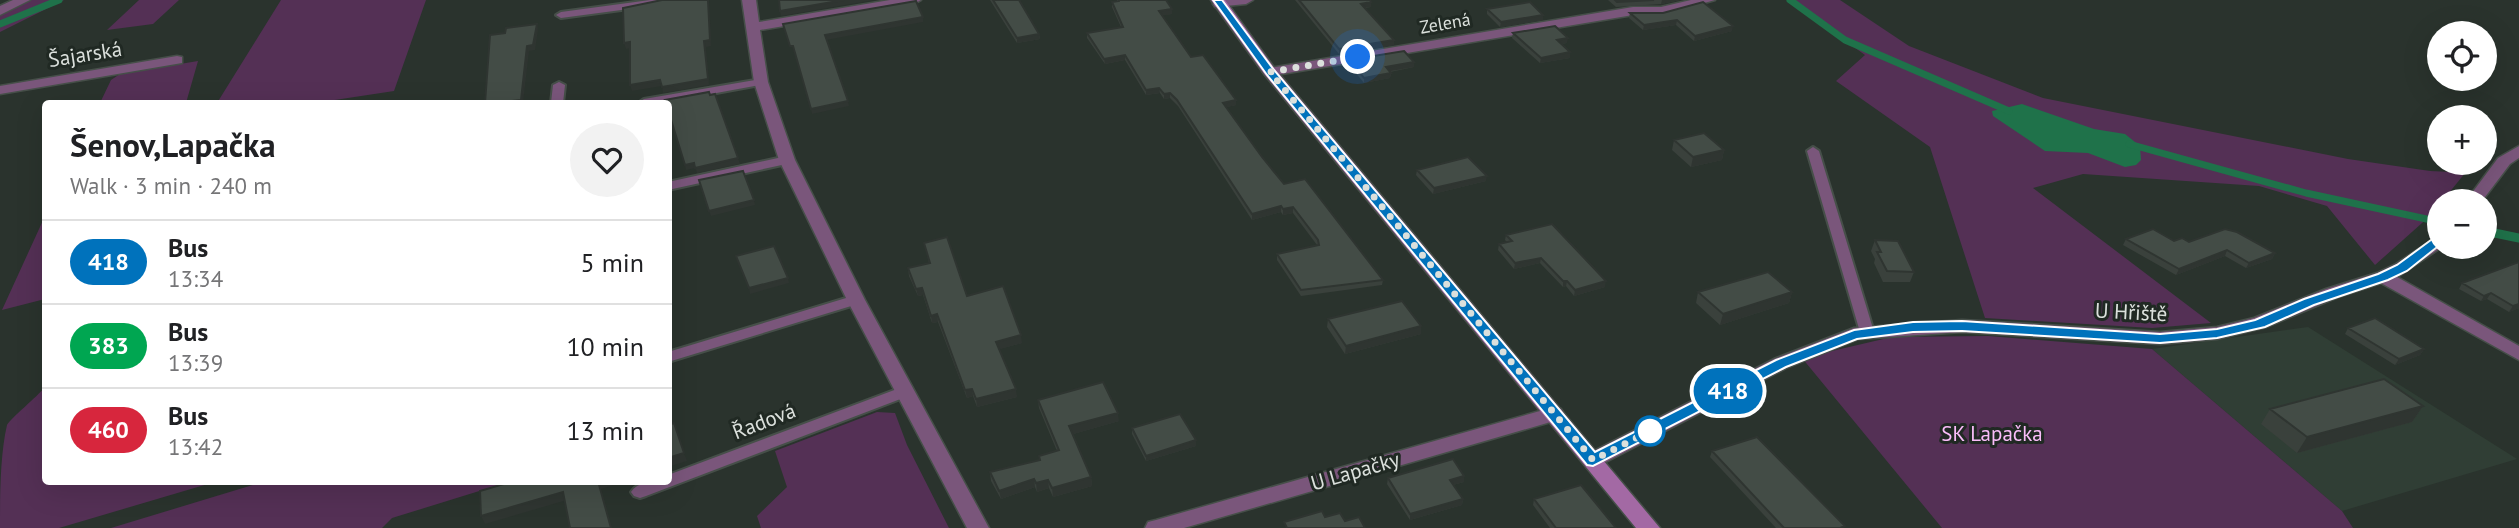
<!DOCTYPE html>
<meta charset="utf-8">
<style>
body{margin:0;font-family:"PT Sans",sans-serif;background:#f2f2f2;color:#202124;height:100vh;display:flex;flex-direction:column;font-size:26px;white-space:nowrap}
*{box-sizing:border-box;margin:0}
p{font-size:23px;color:#757577}
.icon{flex:none;width:38px;height:38px;fill:none;stroke:currentColor;stroke-width:2;stroke-linecap:round;stroke-linejoin:round}
.map{position:relative;flex:1;overflow:hidden}
.drawer{position:absolute;left:42px;top:100px;width:630px;height:385px;display:flex;flex-direction:column;background:#fff;border-radius:7px;box-shadow:0 7px 28px #0002}
.drawer>*{flex:none}
.badge{padding:0 14px;border-radius:23px;font-size:24px;line-height:46px}
.fabs{position:absolute;left:2427px;top:21px;display:grid;gap:14px}
.fabs a{display:grid;place-items:center;width:70px;height:70px;border-radius:50%;background:#fff;box-shadow:0 7px 28px #0002;font-size:35px}
.you{position:absolute;width:35px;height:35px;margin:-18px;border:5px solid #fff;border-radius:50%;background:#1a73e8;box-shadow:0 0 0 10px #1a73e833}
.map>.badge{position:absolute;translate:-50% -50%;box-shadow:0 0 0 4px #fff}
.round{display:grid;place-items:center;flex:none;width:74px;height:74px;border-radius:37px;background:#f2f2f2}
.summary{display:flex;align-items:center;justify-content:space-between;height:119px;padding:0 28px}
h1{font-size:33px;font-weight:600;line-height:52px}
ul{padding:0;list-style:none}
li{display:flex;align-items:center;gap:21px;height:84px;padding:0 28px;border-top:2px solid #e0e0e0}
li div{flex:1}
li b{display:block;font-size:26px}
li em{font-style:normal}
li .badge{min-width:77px;font-weight:700;text-align:center}
.map>svg:first-child{display:block}
</style>
<div class="map">
<svg width="2519" height="528" viewBox="0 0 2519 528">
<rect width="100%" height="100%" fill="#2a332d"/>
<path fill="#303e35" d="M2308 327 2517 459 2342 511 2152 349Z"/>
<path fill="#543055" d="M30 0H64L0 32V14Z
M139 0H179L153 24 107 30Z
M281 0H426L394 91 315 103H217Z
M1789 0H1840L1909 46 2043 98 2348 159 2430 171 2452 172 2470 167 2431 215 2375 265 2327 206 2259 186 2083 174 2033 188 2211 323 2152 328 1985 318 1930 147 1836 81 1865 55Z
M198 61 186 103H100L111 80 120 74Z
M45 216V299L2 310Z
M1988 336 2152 349 2342 511 2353 528H1942L1802 358 1892 337Z
M45 387 46 481H218L59 528H0C0 496 0 455 7 425 11 418 37 397 45 387Z
M877 412 895 413 907 445 949 528H761L757 516 787 487 775 451Z
M266 481H512L392 518 382 528H111Z"/>
<path fill="#1f724a" d="M2022 104 2094 129 2125 134 2140 146 2141 160 2136 165 2125 167 2088 153 2045 151 1993 116 1992 111Z"/>
<g fill="none" stroke-linecap="round" stroke-linejoin="round">
<path stroke="#1f724a" stroke-width="7" d="M1790 0 1845 40 2009 111
M0 24 59 0
M2129 144 2306 193 2431 220"/>
<path stroke="#1f724a" stroke-width="9" d="M2485 231 2519 238"/>
<g stroke="#464f49" stroke-width="4">
<path id="lane" d="M650 0H679L674 3 561 18 556 15 561 12Z
M761 79 767 82 765 84 662 103H638L644 99Z
M559 82 565 85 563 103H551L553 85Z
M1813 147 1819 151 1874 332 1872 335 1867 337 1860 332 1807 151Z
M787 156 793 160 791 163 668 190V182Z
M856 295 861 297 863 300 861 303 668 362V352Z
M905 386 911 387 913 391 911 395 646 496 640 498 634 496 631 492C639 480 656 481 668 481V475Z"/>
</g>
<g stroke="#464f49" stroke-width="3">
<path id="street" d="M13 0H30L0 15V6Z
M742 0H756L759 22 890 0H921L914 4 760 30 768 82 795 160 865 300 989 528H967L847 300 779 160 754 82Z
M1220 0H1253L1246 4 1215 7 1213 4Z
M1691 0H1715L1661 15H1633L1270 76 1263 72 1270 68 1633 7H1661Z
M177 56 182 57V63L0 94V86Z
M2519 146V158L2510 164 2482 201H2466L2498 158Z
M2440 235V247H2442L2397 277 2519 346V360L2381 283 2338 297 2266 327 2217 339 2160 344 1962 332 1858 339 1788 367 1600 465H1586L1583 460 1586 455 1774 359 1854 328 1962 320 2160 332 2217 327 2254 318 2326 289 2377 273 2396 264Z
M1554 407 1561 409 1564 414 1561 419 1184 528H1145L1148 522 1156 520Z"/>
</g>
<g stroke="#464f49" stroke-width="3">
<path id="secondary" d="M1211 0H1225L1275 69 1660 528H1636L1265 75Z"/>
</g>
<use href="#lane" fill="#7a567b" fill-rule="evenodd"/>
<use href="#street" fill="#7a567b" fill-rule="evenodd"/>
<use href="#secondary" fill="#a369a4" fill-rule="evenodd"/>
</g>
<path fill="#3a413c" d="M990 0H1019L1039 34 1040 39 1017 43Z
M1117 0H1166L1172 14 1162 15 1191 57 1236 105 1226 107 1262 157 1284 184 1383 280 1382 285 1301 296 1277 260V254L1317 245 1293 213 1283 215 1281 212 1252 220 1178 106 1170 98 1164 99 1160 93 1146 95 1125 60 1105 64 1087 38V33L1121 27 1112 7V2L1117 1Z
M1295 0H1370L1371 2V7L1365 8 1394 45 1339 54Z
M1608 0H1680L1661 4 1616 7Z
M1487 9 1543 20 1500 27 1487 14Z
M1630 13H1663L1732 31 1694 41 1676 25 1643 30 1629 18Z
M1513 33 1567 43 1561 44 1570 58 1540 63 1512 38Z
M1349 60 1414 62V67L1390 72 1391 73 1390 78 1364 83 1349 65Z
M1674 140 1724 150 1722 160 1691 167 1672 150Z
M1417 170 1486 181 1433 194 1416 175Z
M1506 235 1605 287 1574 296 1566 286 1563 287 1540 263 1514 269 1498 250 1499 244 1507 242 1505 240Z
M2126 239 2174 241 2275 253 2272 259 2246 268 2225 256 2176 275 2123 245Z
M1875 240 1914 272 1910 282H1883L1874 263 1875 259 1871 251Z
M924 243 967 296 1022 343 999 349 1017 397 977 407 973 396 967 398 938 322 932 323 923 295 918 296 909 276 908 268 929 263Z
M2519 262V308L2509 312 2487 299 2481 301 2459 289 2462 283Z
M1698 292H1792L1789 303 1720 325 1696 303Z
M1328 319 1421 334 1345 354 1327 327Z
M2348 328 2424 349 2420 355 2395 365 2345 334Z
M1038 400 1119 421 1073 434 1091 477 1092 486 1053 497 1049 488 1037 492 1035 487 1001 499 991 481 990 472 1039 460V456L1057 451 1039 408Z
M2423 406 2412 422 2297 453 2261 424 2270 409Z
M1132 428 1196 446 1146 461 1132 434Z
M1712 451 1844 528H1776L1710 457Z
M1388 478 1464 482 1453 485 1463 499 1462 505 1410 520 1387 484Z
M1534 499 1616 528H1550L1533 505Z"/>
<path fill="#2f3531" d="M708 0H709L711 46 706 47 709 85 663 93 662 87 704 41Z
M844 0H874L781 16 780 11Z
M1662 0H1680L1661 4Z
M1371 2V7L1361 8V4Z
M1172 9V14L1160 16 1159 11Z
M1543 15V20L1500 27 1501 22Z
M923 17V22L826 40 825 35Z
M1677 20 1676 25 1643 30 1644 25Z
M537 24 538 29 535 50 529 51 523 103H513L527 46Z
M1733 26 1732 31 1694 41 1695 36Z
M1039 34 1040 39 1017 43V38Z
M1568 38 1567 43 1556 45 1557 40Z
M1394 40V45L1339 54V49Z
M630 42 631 48 626 49 624 43Z
M1570 52V58L1540 63 1541 58Z
M1125 55V60L1105 64 1104 59Z
M1414 62V67L1385 72 1386 67Z
M1391 73 1390 78 1364 83V78Z
M660 80 662 86 632 91 630 85Z
M1159 88 1160 93 1146 95V90Z
M1170 93V98L1164 99V94Z
M1236 100V105L1223 108V103Z
M848 101 849 106 812 114 811 109Z
M1724 150 1722 160 1691 167 1693 157Z
M738 158 740 164 697 173 695 168Z
M694 163 695 168 686 170 685 165Z
M1487 176 1486 181 1433 194 1434 188Z
M754 200 755 205 711 216 709 211Z
M1281 206V212L1252 220V214Z
M1293 207V213L1283 215V209Z
M2227 250 2225 256 2176 275 2179 269Z
M2275 253 2272 259 2246 268 2249 263Z
M1541 258 1540 263 1514 269 1515 263Z
M788 278 789 283 750 294 749 288Z
M1563 281H1567L1566 286 1563 287Z
M1606 281 1605 287 1574 296 1575 290Z
M922 288 923 295 918 296 916 289Z
M1792 292 1789 303 1720 325 1723 314Z
M2491 293 2487 299 2481 301 2484 296Z
M2519 304V308L2509 312 2513 306Z
M937 314 938 322 932 323 931 316Z
M1421 326V334L1345 354 1346 346Z
M1021 335 1022 343 997 350 996 342Z
M2424 349 2420 355 2395 365 2399 359Z
M972 389 973 396 967 398 965 390Z
M1016 389 1017 397 977 407 976 399Z
M2423 406 2412 422 2297 453 2307 437Z
M1118 413 1119 421 1070 435 1069 426Z
M1196 440V446L1146 461V456Z
M684 453 687 461 668 467V458Z
M1464 476V482L1449 486 1450 480Z
M1091 477 1092 486 1053 497 1052 488Z
M1034 479 1035 487 1001 499 999 491Z
M1048 480 1049 488 1037 492 1036 483Z
M598 481H626L601 489 612 528H611Z
M563 492 567 500 485 524 481 516Z
M1463 499 1462 505 1410 520V514Z"/>
<path fill="#434c46" stroke="#2f3531" stroke-width="2" d="M662 0H708L710 40 704 41 708 79 662 87 660 80 630 85V42L624 43 623 8Z
M779 0H844L780 11Z
M993 0H1019L1039 34 1017 38Z
M1119 0H1166L1172 9 1159 11 1191 57 1203 55 1236 100 1223 103 1262 157 1284 184 1305 179 1383 280 1301 290 1277 254 1319 245 1318 240 1293 207 1283 209 1281 206 1252 214 1177 100 1170 93 1164 94 1159 88 1146 90 1125 55 1104 59 1087 33 1123 27 1112 2 1119 1Z
M1299 0H1370L1371 2 1361 4 1394 40 1339 49Z
M1615 0H1654L1617 2Z
M916 1 923 17 825 35 848 101 811 109 793 46H790L783 24Z
M1530 2 1543 15 1501 22 1487 9Z
M1703 2 1733 26 1695 36 1677 20 1644 25 1630 13H1663Z
M537 24 533 45 527 46 521 100 513 101V103H485L490 35 505 33 506 28Z
M1555 26 1568 38 1557 40 1570 52 1541 58 1513 33Z
M1404 51 1414 62 1386 67 1391 73 1364 78 1349 60Z
M709 92 710 95 715 94 738 158 695 168 694 163 685 165 668 110V103H667L665 100Z
M1704 133 1724 150 1693 157 1674 140Z
M1468 157 1487 176 1434 188 1417 170Z
M743 171 754 200 709 211 699 180Z
M1552 224 1606 281 1575 290 1567 281H1563L1541 258 1515 263 1499 244 1512 241 1506 235Z
M2153 229 2174 241 2182 238 2189 242 2225 229 2237 232 2275 253 2249 263 2227 250 2179 269 2126 239Z
M947 237 967 296 1003 286 1021 335 996 342 1016 389 976 399 972 389 965 390 937 314 931 316 922 288 916 289 908 268 930 263 924 243Z
M1875 240 1898 241 1914 272 1887 271 1877 252H1881Z
M774 246 788 278 749 288 736 256Z
M2519 262V304L2513 306 2491 293 2484 296 2462 283Z
M1768 272 1792 292 1723 314 1698 292Z
M1402 301 1421 326 1346 346 1328 319Z
M2375 318 2424 349 2399 359 2348 328Z
M2384 379 2423 406 2307 437 2270 409Z
M1103 382 1118 413 1069 426 1091 477 1052 488 1048 480 1036 483 1034 479 999 491 990 472 1040 460 1039 456 1059 450 1038 400Z
M1180 414 1196 440 1146 456 1132 428Z
M674 423 684 453 668 458V425Z
M1757 437 1845 526 1840 528H1784L1712 451Z
M1453 459 1464 476 1450 480 1463 499 1410 514 1388 478Z
M514 481H598L611 528H570L563 492 481 516 480 491Z
M1581 485 1616 528H1556L1534 499Z
M1322 511 1325 517 1340 513 1345 521 1359 517 1365 528H1287L1284 522Z"/>
<path fill="#0072bc" stroke="#fff" stroke-width="2" d="M1213 0H1222L1274 70 1595 452 1776 360 1854 330 1913 322 1962 321 2160 334 2217 329 2255 320 2304 299 2378 274 2397 265 2435 237 2446 240 2407 271 2388 280 2314 305 2265 327 2217 338 2160 343 1962 331 1913 332 1857 339 1786 367 1593 466 1587 465 1267 75Z"/>
<g fill="none" stroke-linecap="round" stroke-linejoin="round">
<path stroke="#dbe0dc" stroke-width="7" stroke-dasharray="0 12.6" d="M1358 57 1270 72 1593 460 1650 431"/>
</g>
<circle fill="#fff" stroke="#0072bc" stroke-width="3.5" cx="1650" cy="431" r="14"/>
<g text-anchor="middle" dominant-baseline="central" stroke-width="6" stroke-linejoin="round" paint-order="stroke">
<g font-size="18" fill="#dbe0dc" stroke="#202923">
<text transform="translate(1445 23) rotate(-10)">Zelená</text>
</g>
<g font-size="21" fill="#dbe0dc" stroke="#202923">
<text transform="translate(85 54) rotate(-9)">Šajarská</text>
<text transform="translate(2131 312) rotate(3)">U Hřiště</text>
<text transform="translate(764 421) rotate(-21)">Řadová</text>
<text transform="translate(1355 471) rotate(-16)">U Lapačky</text>
</g>
<g font-size="21" fill="#f9bcf9" stroke="#202923">
<text x="1992" y="433">SK Lapačka</text>
</g>
</g>
</svg>
<div class="fabs">
<a><svg class="icon" aria-label="locate" viewBox="0 0 24 24"><circle cx="12" cy="12" r="6"/><path d="M12 2v4M12 18v4M2 12h4M18 12h4"/></svg></a>
<a>+</a>
<a>−</a>
</div>
<div class="you" style="left:1358px;top:57px"></div>
<b class="badge" style="left:1728px;top:391px;background:#0072bc;color:#fff">418</b>
<section class="drawer">
<div class="summary"><div><h1>Šenov,Lapačka</h1><p>Walk · 3 min · 240 m</p></div><a class="round"><svg class="icon" aria-label="heart" viewBox="0 0 24 24"><path d="M12 20l-8-8c-3-5 5-10 8-4 3-6 11-1 8 4z"/></svg></a></div>
<ul>
<li><span class="badge" style="background:#0072bc;color:#fff">418</span><div><b>Bus</b><p>13:34</p></div><em>5 min</em></li>
<li><span class="badge" style="background:#00a651;color:#fff">383</span><div><b>Bus</b><p>13:39</p></div><em>10 min</em></li>
<li><span class="badge" style="background:#d7263d;color:#fff">460</span><div><b>Bus</b><p>13:42</p></div><em>13 min</em></li>
</ul>
</section>
</div>
